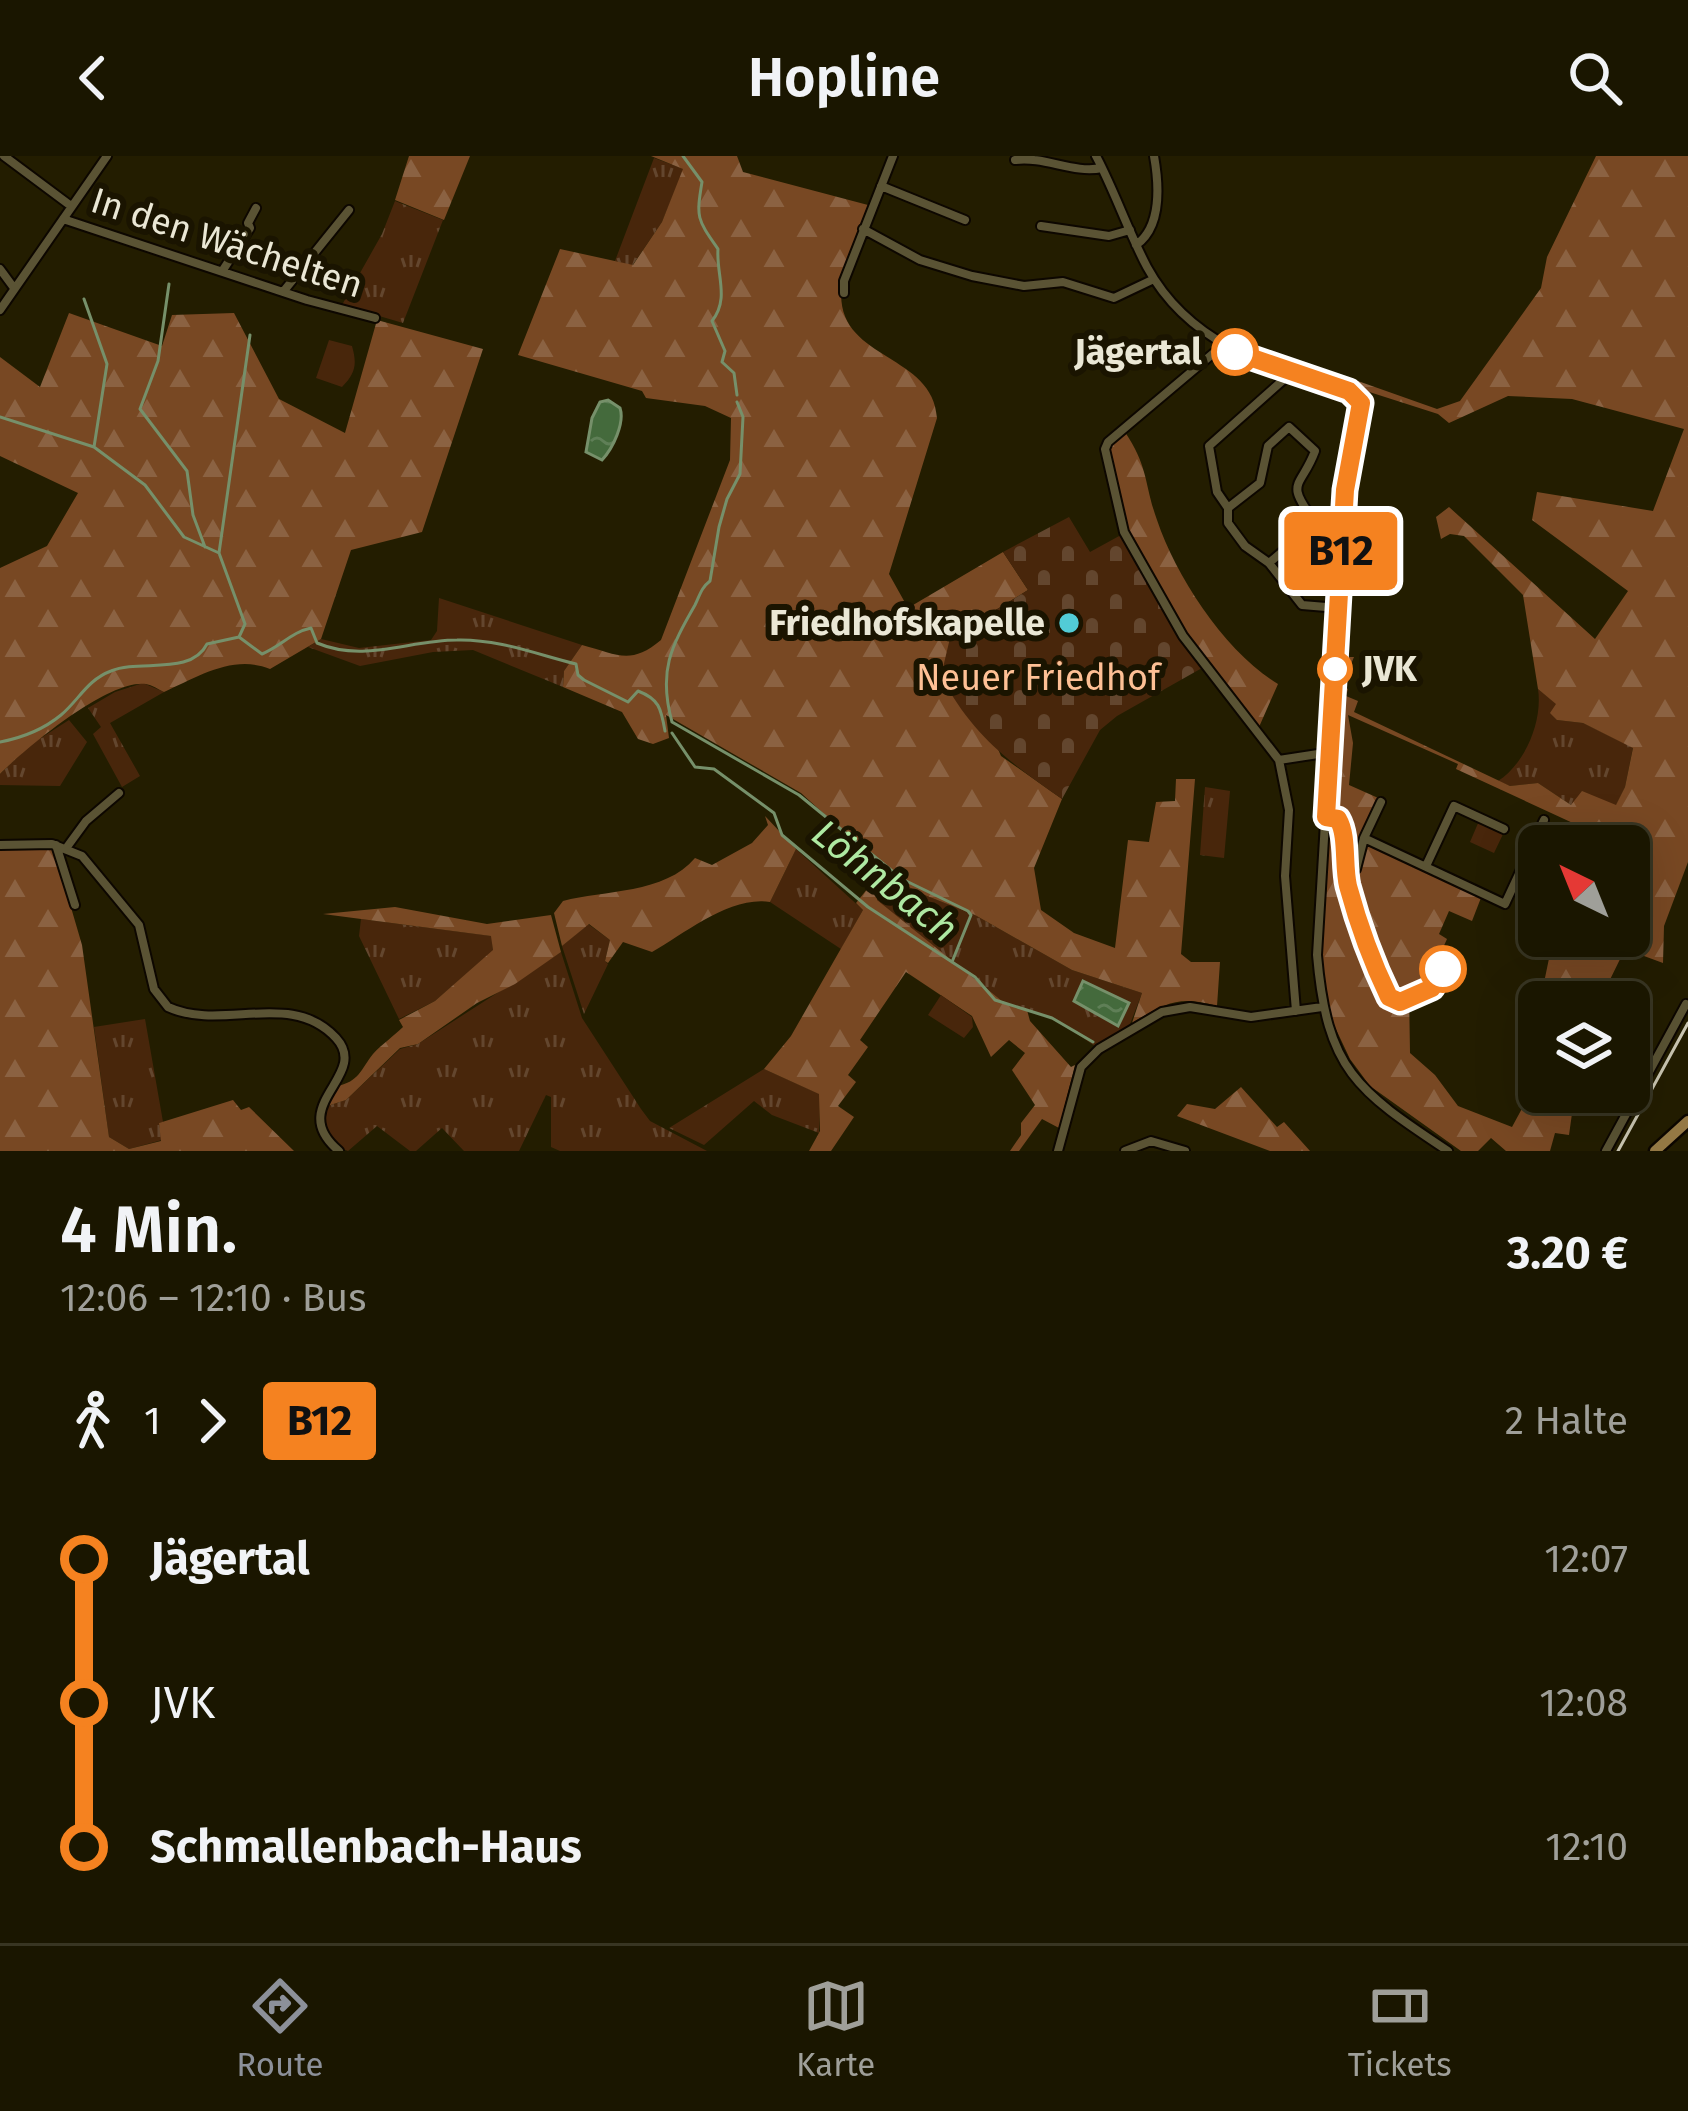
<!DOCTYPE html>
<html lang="de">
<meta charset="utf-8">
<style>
body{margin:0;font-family:"Fira Sans",sans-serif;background:#27230f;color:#f1f3f6;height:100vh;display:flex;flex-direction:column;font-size:45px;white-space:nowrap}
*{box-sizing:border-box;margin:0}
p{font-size:39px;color:#9f9f99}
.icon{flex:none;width:66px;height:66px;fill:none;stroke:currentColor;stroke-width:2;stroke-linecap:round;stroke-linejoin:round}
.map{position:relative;height:995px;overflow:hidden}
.sheet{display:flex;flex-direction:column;background:#1a1600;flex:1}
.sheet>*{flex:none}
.badge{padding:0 24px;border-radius:9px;font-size:42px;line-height:78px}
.needle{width:78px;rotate:317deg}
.controls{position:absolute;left:1518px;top:669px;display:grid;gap:24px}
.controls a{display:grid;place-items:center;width:132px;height:132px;border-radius:18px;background:#1a1600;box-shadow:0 12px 48px #0002,0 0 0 3px #383522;font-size:60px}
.map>.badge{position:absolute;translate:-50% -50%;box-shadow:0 0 0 6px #fff}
.legs{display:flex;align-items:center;gap:18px;height:132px;padding:0 60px;font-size:39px}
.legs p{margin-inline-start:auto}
.head{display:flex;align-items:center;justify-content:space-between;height:204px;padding:0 60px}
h1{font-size:66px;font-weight:600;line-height:90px}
ul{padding:0 60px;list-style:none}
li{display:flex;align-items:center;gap:42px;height:144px;font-size:45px}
li i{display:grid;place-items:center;width:18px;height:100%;margin:0 15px;background:currentColor}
li i::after{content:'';width:30px;height:30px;margin:-15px;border:9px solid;border-radius:50%;background:#1a1600}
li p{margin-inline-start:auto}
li:first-child i{background:linear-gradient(#0000 50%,currentColor 0)}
li:last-child i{background:linear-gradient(currentColor 50%,#0000 0)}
header{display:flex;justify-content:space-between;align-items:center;height:156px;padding:0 60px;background:#1a1600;font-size:54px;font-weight:600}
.tab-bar{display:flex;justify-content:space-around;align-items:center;height:168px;border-top:3px solid #383522;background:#1a1600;font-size:33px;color:#9f9f99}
.tab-bar a{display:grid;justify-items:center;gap:6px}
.tab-bar .on{color:#8c9099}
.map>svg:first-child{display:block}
</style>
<header><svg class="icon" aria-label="back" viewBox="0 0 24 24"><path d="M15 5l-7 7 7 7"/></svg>Hopline<svg class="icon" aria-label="search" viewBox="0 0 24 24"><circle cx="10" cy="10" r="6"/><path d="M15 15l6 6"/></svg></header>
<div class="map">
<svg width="1688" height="995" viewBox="0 0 1688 995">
<defs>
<pattern id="grass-tufts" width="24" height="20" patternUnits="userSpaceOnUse" patternTransform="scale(3)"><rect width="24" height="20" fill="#48260b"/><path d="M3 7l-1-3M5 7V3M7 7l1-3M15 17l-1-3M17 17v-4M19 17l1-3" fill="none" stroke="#63462e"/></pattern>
<pattern id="forest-firs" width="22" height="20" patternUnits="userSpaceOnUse" patternTransform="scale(3)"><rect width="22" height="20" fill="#784823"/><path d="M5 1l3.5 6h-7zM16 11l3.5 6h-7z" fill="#8b6242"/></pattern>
<pattern id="cemetery-stones" width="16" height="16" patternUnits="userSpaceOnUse" patternTransform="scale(3)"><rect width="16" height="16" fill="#48260b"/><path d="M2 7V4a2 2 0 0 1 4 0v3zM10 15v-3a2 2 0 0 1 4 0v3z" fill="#63462e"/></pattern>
<pattern id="water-ripples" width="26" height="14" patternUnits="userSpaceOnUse" patternTransform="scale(3)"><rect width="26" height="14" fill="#446a3c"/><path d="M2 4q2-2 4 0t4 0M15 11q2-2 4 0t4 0" fill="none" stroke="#5f7f57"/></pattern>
</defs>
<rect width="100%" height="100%" fill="#231d00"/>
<path fill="url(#grass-tufts)" d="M654 2 684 13 662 66 632 110 615 105Z
M395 45 443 64 403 167 342 149 382 78Z
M439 442 582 489 564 515 563 531 473 494 433 496 360 510 308 491 321 483 359 492 431 484 437 475Z
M143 527 164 536 110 567 140 620 122 631 93 578 101 571 88 552 115 536Z
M1538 533 1557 548V564L1583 567 1633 591 1625 631 1616 650 1571 649 1538 627 1510 630 1498 625C1525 608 1543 565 1538 533Z
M69 564 87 586 60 630 0 629V618L30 589Z
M1205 631 1230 635 1224 702 1200 699Z
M1479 665 1504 676 1494 697 1470 686Z
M796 693 863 754 841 793 770 746Z
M895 721 917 736 975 759 1072 814 1142 837 1127 876 1099 893 1057 864 1002 845 877 745Z
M361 763 492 780 493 795 435 845 399 863 359 780Z
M588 768 610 784 605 805 608 808 584 858 562 790Z
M561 796 582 862 641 953 650 965 707 995H560L551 991V941L546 939 519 995H464L442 972 416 995H410L377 970 348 995C329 988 325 971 324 951L346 944 400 893 418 888Z
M145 863 163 966 159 967 162 984 129 993 109 981 94 871Z
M764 913 820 938 819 977 772 959 754 945 704 989 669 972Z"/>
<path fill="url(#forest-firs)" d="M409 0H470L444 64 395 44Z
M651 0H737L743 16 868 49C860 72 847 97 843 122 826 206 933 193 937 262L889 418 908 452 1003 396 1028 434 950 482 1001 600 1062 643 1034 712 1041 754 1074 777 1115 792 1128 684 1149 686 1156 646 1175 645 1176 623H1195L1181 798 1191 806H1220L1217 850C1178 839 1166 847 1132 867L1142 837 1072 814 975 759 917 736 895 722 877 744 1002 845 1027 854 1030 865 1071 911 1075 909 1059 972 1042 963 1019 995H1010L1021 979V967L1035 949 1012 914 1025 897 1009 884 991 901 972 860 906 816 860 884 868 891 848 919 856 926 838 950 854 961 831 995H809L820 975 819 938 764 913 791 880 863 754 856 747 884 712 801 637 666 559 669 582 653 588 638 583 622 556 563 531 564 515 582 489C617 498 630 510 661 484L730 304 731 262 705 250 646 242 642 235 518 199 560 93 633 109 662 66 683 13Z
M1596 0H1688V706L1664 770 1663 807 1625 793 1599 846H1540L1552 788 1533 777 1539 768V780H1629V690H1582L1588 674 1456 613 1458 608 1348 559 1353 587 1349 629 1385 645 1369 680 1484 734 1472 765 1449 755 1439 778 1447 783 1426 829 1409 836 1410 897 1435 919 1458 950 1512 971 1525 947 1539 851V936H1575L1569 979 1555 977 1550 995H1506L1491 982 1478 995H1461L1370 930 1350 903 1325 850 1321 798 1341 501H1354L1342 529 1348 533 1346 540 1358 545 1354 556 1510 630 1538 627 1571 649 1582 635 1616 649 1625 631 1633 592 1583 567 1557 564 1550 557 1556 548 1538 533 1523 439 1464 380 1450 378 1441 383 1436 361 1449 351 1595 483 1628 435 1532 364 1537 336 1653 355 1684 273 1572 243 1508 240 1449 267 1438 258 1307 216V207L1437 253 1460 245 1541 132 1547 101Z
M69 157 162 190 172 159 234 157 279 243 345 277 377 164 483 193 422 376 351 394 321 483 270 513C233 498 198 521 164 536 158 533 152 529 146 528 108 523 26 592 0 618V412L47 390 78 337 0 300V201L40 231Z
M1125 276C1149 312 1144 328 1157 364 1176 421 1226 497 1278 528L1259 571C1216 533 1148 429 1126 375 1116 350 1114 318 1108 292Z
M765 660 796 693 770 746C729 740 686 777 652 796L623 786 608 807 605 805 610 784 589 768 562 790 554 757 563 745C604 734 665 738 695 702L712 709 752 687 768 669Z
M53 690 82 789 109 981 129 993 161 985 159 967 233 944 241 954 249 951 294 995H0V693Z
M395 751 487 768 551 759 561 796 515 828 477 847 418 888 400 892 346 944 324 951 337 930C359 926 361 913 373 898 382 888 394 880 403 871L399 864 435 845 493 794 491 780 323 758Z
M1241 931 1277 971 1284 966 1310 995H1270L1177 960 1187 948 1215 953Z"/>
<path fill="url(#cemetery-stones)" d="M1069 361 1090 396 1121 379 1180 483 1202 512 1117 560 1100 574 1062 643C1009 606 972 579 941 520L950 482 1028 434 1003 396Z"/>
<path fill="#48260b" d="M329 184 352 190C357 208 356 217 342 231L316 222Z
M941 839 972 861 973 871 964 882 928 859Z"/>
<path fill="url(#water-ripples)" stroke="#76906a" stroke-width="3" d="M608 244 620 252C625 267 613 292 602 304L586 296 592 262 600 246Z
M1083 825 1129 847 1118 870 1074 845Z"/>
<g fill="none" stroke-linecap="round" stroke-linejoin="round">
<path stroke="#76906a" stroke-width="3" d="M683 0 702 26C696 62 697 63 718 93 716 119 730 142 712 165L725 195 722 206 734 217 737 239
M169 128 158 205 140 253 187 315 193 359 205 391
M84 143 107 208 94 291
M737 246 743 261 740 318 727 343 719 371 710 425C701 432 700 439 695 449 671 491 658 515 672 566L799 639 902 723 968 755 971 759 952 806
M0 261 94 291 145 329 184 381 219 397 245 468 239 481 262 498C281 490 292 476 311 472L317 487C364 507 409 484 457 484 498 483 536 498 576 508L578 519 584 524 628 546 638 535C659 543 661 552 665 575
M219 397 250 179
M672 577 695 611 714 613 774 657 782 679 868 751 975 821 995 844 1052 862 1093 886
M0 586C21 582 44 573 61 559 79 544 87 524 111 515 140 503 191 520 207 488L239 481"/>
<g stroke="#0d0700" stroke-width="12">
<path id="minor" d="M4 0 71 50
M1096 0C1115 36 1128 75 1147 111 1190 190 1269 211 1349 235L1361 247 1345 334 1317 799C1327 914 1356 934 1448 995
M1015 4C1045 0 1073 18 1102 12
M881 30 965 64
M63 63 307 144 375 162
M1041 70 1109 80 1130 74
M863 73 920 104 972 120 1024 130 1063 126 1114 142 1154 123
M1136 89C1162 71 1159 28 1154 0
M0 113 14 132
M223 114 250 72 248 67 256 52
M283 136 349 54
M844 137V125L893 0
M0 154 107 0
M1222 190 1108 286 1105 293 1124 376 1183 480 1279 604 1289 654 1285 720 1296 855
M1291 217 1209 290 1217 336 1228 352V367L1245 390 1269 407 1302 449 1338 452
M1228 352 1260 327 1268 290 1289 271 1315 295C1301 333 1283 324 1316 367L1269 407
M1279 604 1331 596
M1381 646 1364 682 1505 748 1544 664
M1326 661 1338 663C1347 678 1342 700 1346 719 1354 753 1367 786 1379 819
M0 689 52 688 82 700 139 769 154 833 168 851C222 876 291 833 336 882 371 920 284 949 339 995
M56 689 75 749
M67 691 86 665 119 637
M1426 710 1454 650 1504 673
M1347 721 1356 713 1364 682
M1058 995 1081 911 1099 893 1162 856 1190 851 1251 861 1322 851
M1125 995 1151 985 1185 995
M1606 995 1686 848"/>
</g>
<g stroke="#0d0700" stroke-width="15">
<path id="major" d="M1655 995 1688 965"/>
</g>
<use href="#minor" stroke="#5a5334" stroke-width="8"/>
<use href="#major" stroke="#957945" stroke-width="10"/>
<path stroke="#cac6b2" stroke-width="3" d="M1618 995 1688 867"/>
</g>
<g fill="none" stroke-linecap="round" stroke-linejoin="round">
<g stroke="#fff" stroke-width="27">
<path id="line-1" d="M1235 196 1349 235 1361 247 1345 334 1326 661 1338 663C1348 680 1343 709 1348 730 1358 767 1372 806 1389 841L1400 846 1432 832 1443 813"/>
</g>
<use href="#line-1" stroke="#f58220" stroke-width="18"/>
</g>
<g fill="#fff" stroke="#f58220" stroke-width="6">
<circle cx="1235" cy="196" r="21"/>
<circle cx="1335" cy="513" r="15"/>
<circle cx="1443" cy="813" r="21"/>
</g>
<circle fill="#52ccd6" stroke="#1a1400" stroke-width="4.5" cx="1069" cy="467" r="12"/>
<g text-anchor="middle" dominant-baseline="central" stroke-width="12" stroke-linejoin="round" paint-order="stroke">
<g font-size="36" fill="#eae7d5" stroke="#1a1400">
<text transform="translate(227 87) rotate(18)">In den Wächelten</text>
</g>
<g font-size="36" font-weight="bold" fill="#eae7d5" stroke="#1a1400" text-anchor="end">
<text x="1202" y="196">Jägertal</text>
<text x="1362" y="513" text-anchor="start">JVK</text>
</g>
<g font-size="36" font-weight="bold" fill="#eae7d5" stroke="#1a1400" text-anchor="end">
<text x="1045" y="467">Friedhofskapelle</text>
</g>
<g font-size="36" fill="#fec095" stroke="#1a1400">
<text x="1038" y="522">Neuer Friedhof</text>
</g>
<g font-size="39" font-style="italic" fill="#aee9a2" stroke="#1a1400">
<text transform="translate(885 725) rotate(38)">Löhnbach</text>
</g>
</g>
</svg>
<div class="controls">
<a><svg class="needle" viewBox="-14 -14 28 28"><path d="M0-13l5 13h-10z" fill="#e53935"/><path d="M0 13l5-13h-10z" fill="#9f9f99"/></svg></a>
<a><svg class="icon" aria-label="layers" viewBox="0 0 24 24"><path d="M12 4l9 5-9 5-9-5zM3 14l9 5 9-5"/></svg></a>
</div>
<b class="badge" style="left:1341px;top:395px;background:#f58220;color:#111">B12</b>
</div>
<section class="sheet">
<div class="head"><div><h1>4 Min.</h1><p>12:06 – 12:10 · Bus</p></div><b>3.20 €</b></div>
<div class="legs"><svg class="icon" aria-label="walk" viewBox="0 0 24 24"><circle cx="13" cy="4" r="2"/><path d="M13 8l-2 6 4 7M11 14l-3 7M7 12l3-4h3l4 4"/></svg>1<svg class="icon" aria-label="forward" viewBox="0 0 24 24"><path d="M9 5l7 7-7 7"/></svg><b class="badge" style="background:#f58220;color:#111">B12</b><p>2 Halte</p></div>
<ul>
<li><i style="color:#f58220"></i><b>Jägertal</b><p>12:07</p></li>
<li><i style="color:#f58220"></i><span>JVK</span><p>12:08</p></li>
<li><i style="color:#f58220"></i><b>Schmallenbach-Haus</b><p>12:10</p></li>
</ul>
</section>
<nav class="tab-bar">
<a class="on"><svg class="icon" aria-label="directions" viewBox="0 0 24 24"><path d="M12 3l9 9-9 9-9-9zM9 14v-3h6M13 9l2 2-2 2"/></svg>Route</a>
<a><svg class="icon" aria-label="map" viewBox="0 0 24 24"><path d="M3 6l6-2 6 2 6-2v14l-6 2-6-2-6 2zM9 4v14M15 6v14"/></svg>Karte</a>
<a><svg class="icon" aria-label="tickets" viewBox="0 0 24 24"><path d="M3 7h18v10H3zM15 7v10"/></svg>Tickets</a>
</nav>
